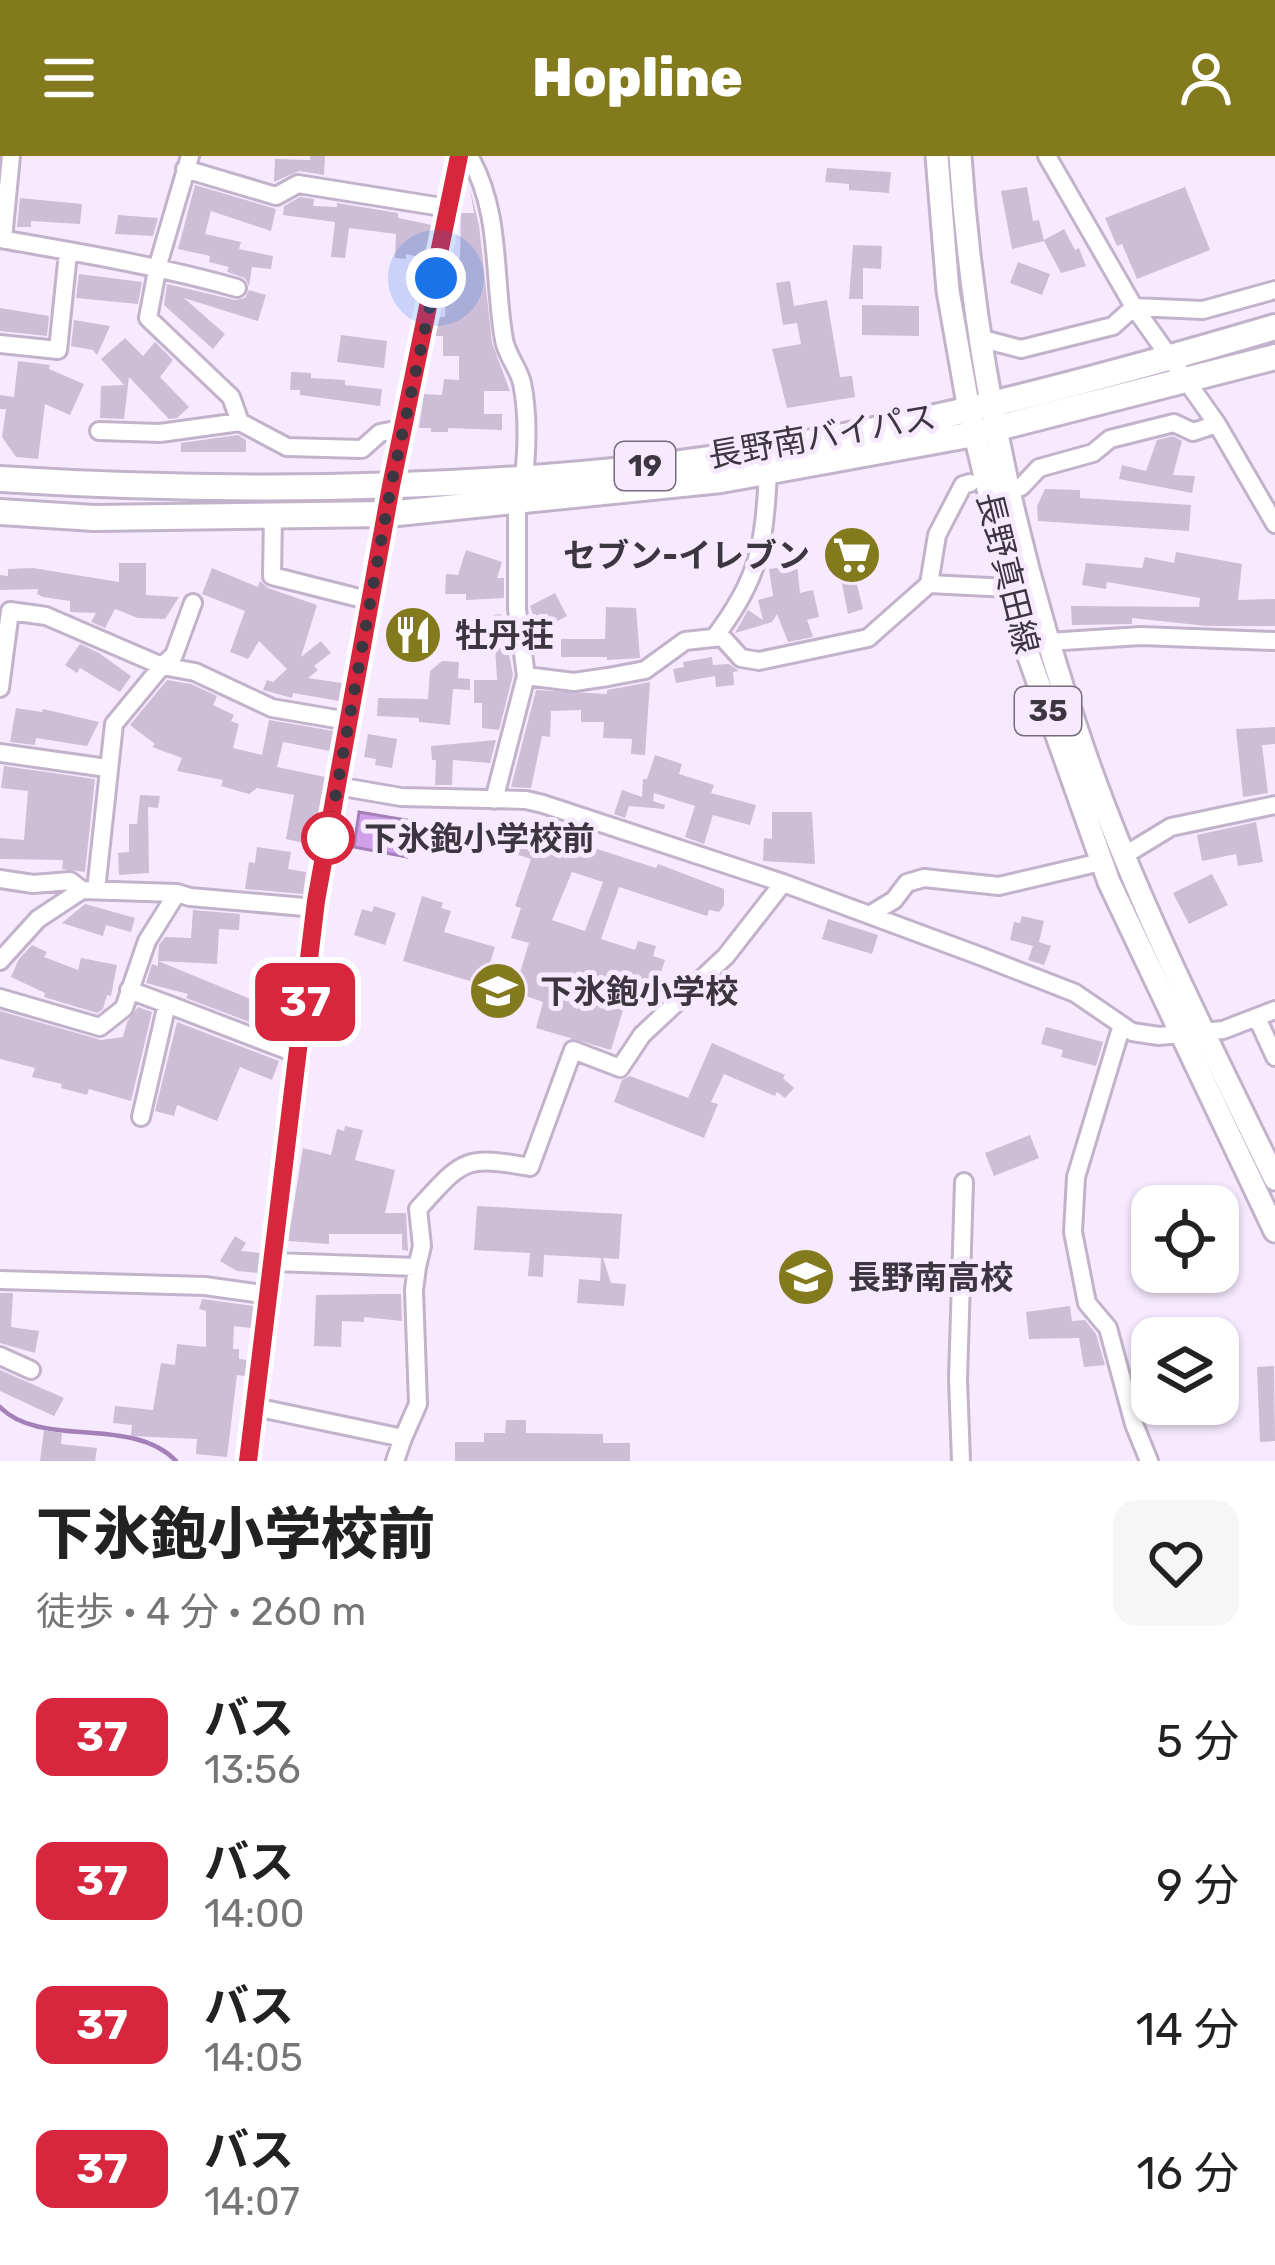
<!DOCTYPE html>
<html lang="ja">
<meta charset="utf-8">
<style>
body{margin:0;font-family:Rubik,"Noto Sans JP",sans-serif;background:#f6f6f6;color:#222;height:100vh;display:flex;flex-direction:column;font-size:45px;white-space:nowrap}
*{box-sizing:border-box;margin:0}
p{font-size:39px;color:#767676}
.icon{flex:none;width:66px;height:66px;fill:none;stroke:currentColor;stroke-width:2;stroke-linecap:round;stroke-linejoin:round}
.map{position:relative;height:1305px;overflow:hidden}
.panel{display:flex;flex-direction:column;background:#fff;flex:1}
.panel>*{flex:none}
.badge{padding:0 24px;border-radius:18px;font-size:42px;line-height:78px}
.controls{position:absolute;left:1131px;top:1029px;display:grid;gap:24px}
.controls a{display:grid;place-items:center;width:108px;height:108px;border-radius:24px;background:#fff;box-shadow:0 3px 9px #0004;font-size:60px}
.you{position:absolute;width:60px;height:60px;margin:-30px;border:9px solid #fff;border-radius:50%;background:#1a73e8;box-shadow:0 0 0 18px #1a73e833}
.map>.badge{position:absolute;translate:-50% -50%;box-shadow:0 0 0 6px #fff}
.round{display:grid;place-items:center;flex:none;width:126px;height:126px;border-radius:24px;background:#f6f6f6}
.overview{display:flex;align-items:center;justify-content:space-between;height:204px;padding:0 36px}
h1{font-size:57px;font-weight:800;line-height:90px}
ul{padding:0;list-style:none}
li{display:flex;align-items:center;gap:36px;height:144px;padding:0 36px}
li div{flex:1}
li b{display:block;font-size:45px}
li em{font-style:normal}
li .badge{min-width:132px;font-weight:700;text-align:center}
header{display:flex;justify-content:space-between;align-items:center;height:156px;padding:0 36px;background:#83791d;color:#fff;font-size:54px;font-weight:800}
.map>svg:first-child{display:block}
</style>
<header><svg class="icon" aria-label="menu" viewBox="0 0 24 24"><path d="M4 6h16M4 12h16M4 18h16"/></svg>Hopline<svg class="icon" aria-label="person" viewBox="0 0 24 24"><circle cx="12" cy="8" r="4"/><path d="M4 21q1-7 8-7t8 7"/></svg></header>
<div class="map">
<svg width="1275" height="1305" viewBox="0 0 1275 1305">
<rect width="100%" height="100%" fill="#f7eaff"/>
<path fill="#cf9fea" stroke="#a380b7" stroke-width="3" d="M359 656 412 665 407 701 354 691Z"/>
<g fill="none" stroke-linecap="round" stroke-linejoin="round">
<path stroke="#a380b7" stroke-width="4.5" d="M0 1251C41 1293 132 1259 176 1305"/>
</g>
<path fill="#cdbdd6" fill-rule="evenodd" d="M310 0H325L324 19 299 15 274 26 275 3 310 4Z
M827 12 891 16 889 37 849 34V28L825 26Z
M195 29 276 53 271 75 211 55 205 78 241 86 239 93 273 100 271 113 252 111 249 130 245 122 227 116 229 111 209 106 210 100 178 93Z
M1027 31 1033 65 1039 64 1044 84 1064 73 1075 94 1079 92 1086 110 1061 117 1044 85 1012 93 1001 35Z
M1185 31 1210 94 1137 123 1122 88 1117 90 1105 62Z
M470 33 479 69 492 187 510 235H484V258H502V274L448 272V276H431V272H419L424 238 442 239 444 223 459 224V200H443V180H435L440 161H445L447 122 454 123 455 101 460 102 461 57H474Z
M300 41 314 43 313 50 337 51V47L398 57V62L432 69 425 102 406 98V103L395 102 396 78 349 72 345 102 331 101 335 66 283 59 284 50Z
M20 42 82 48 80 68 31 65V71H17Z
M118 59 158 62 153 80 115 78Z
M853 89 882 90 881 113 863 112V143H849Z
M1018 106 1050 118 1042 139 1010 127Z
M79 118 142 126 138 148 76 142Z
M790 125 794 150 827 144 840 221 852 220 855 241 787 252 772 193 801 188 797 167 783 169 776 127Z
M167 128 235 144 245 142 249 134 266 139 258 165 184 142 225 178 213 193 164 149Z
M862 149 919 150V180L862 179Z
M0 152 49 160 47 180 0 175Z
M74 164 110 170 97 199 93 194 71 190Z
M341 179 387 185 384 212 337 206Z
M125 182 143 200 155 186 173 204 160 221 189 251 177 262 169 263 129 221 124 263 100 262 101 230 124 229 101 203Z
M18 205 50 209 49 213 84 228 70 259 45 248 38 303 16 301 2 281 6 253H0V239L14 241Z
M291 216 311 217V222L345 224V229L382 233 380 250 300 239V234H290Z
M238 279 246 284V296H181V287Z
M1173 280 1182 285 1173 319 1195 320 1192 337 1119 323 1122 309 1146 315 1157 284Z
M1045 333 1080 334V342L1191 349 1189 375 1038 365 1037 350Z
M833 386H870V413H864L865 424 856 425 863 453 848 458 839 413H833Z
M466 394 502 406 497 422H504V442L466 444V438H445L446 418 458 419Z
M1176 396 1242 408 1238 444 1275 443V470H1207L1132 462V468L1072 469 1071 450 1199 451 1200 442 1107 426 1106 433 1082 429 1086 407 1142 412 1145 401 1174 407Z
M119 407H146V439L179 441 165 463 138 462 115 453 105 472 91 466 96 457 70 456V445L43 441 37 438 38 433 0 434V419L8 420V413L33 412 119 426Z
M797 409 800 437 813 434 819 461 807 464 813 481 788 486 777 458 772 466 735 477 748 454 763 464 758 444 773 440 769 413Z
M212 412 258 431 260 425 268 432 317 449 301 501 321 485 331 497 314 510 318 514 308 522 342 527 339 545 293 537 292 542 263 534 267 524 273 526 287 513 259 485 248 503 230 496 245 455 202 438Z
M555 437 567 460 538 475 530 450Z
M606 451 636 452 640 502 607 504V501H561V483H605Z
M501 458 513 519 499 574 482 572V547H474V524H497L495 491 476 494 473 473 494 470 493 459Z
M80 488 99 497 131 520 120 536 80 512 77 517 65 509Z
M712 501 713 509 729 508 739 515 733 516 734 529 716 531 715 520 676 527 673 513 684 511 683 506Z
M442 505 459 506 458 522 470 523V534L453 533 450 569 419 566V562L377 560 378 542 428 543 430 515Z
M167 524 191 528 217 540 213 549 234 559 231 565 239 568 233 592 262 599 269 564 334 575 330 595 283 586 277 611 325 621 315 682 305 680 304 687 286 683 294 639 257 632 249 638 221 630 223 624 177 615 182 602 152 591 155 588 130 569Z
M650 526 645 599 631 598 632 583 603 582 604 566H581V554L551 555 550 581 542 580 531 632 511 631 536 534 607 538V534Z
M16 552 42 556 43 553 99 566 87 590 36 582 35 589 10 586Z
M1275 571V588L1262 589 1268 637 1243 641 1236 573Z
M368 578 397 583 392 612 375 609 376 603 364 601Z
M496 584 490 607 453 604 452 629H435L436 604H432L431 590Z
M655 599 682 608 679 618 714 629 711 637 756 649 750 669 713 659 704 688 685 681 695 650 654 637 653 645 665 649 664 653 629 650 625 662 614 658 622 634 642 641 643 623H647Z
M4 610 95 623 85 716 62 713 63 704 0 703V682L24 684 28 635 1 632Z
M140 639 160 640 158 652 148 651 149 717 119 719 118 697 129 696V668H137Z
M772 656H812L815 708 763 705 764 682 772 683Z
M502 664 595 689 594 692 656 712 658 708 724 733V749L719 756 709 754 707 760 619 731 601 783 635 794 638 785 656 790 653 800 665 804 657 829 633 821 611 894 536 872 543 846 514 836 529 787 511 782 521 752 515 750 531 703 493 691ZM572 716 603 726 585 775 552 764Z
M1256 666 1263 706 1238 710 1236 698 1202 705 1197 679Z
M257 691 291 696 288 713 306 716 303 738 245 733 249 706 255 707Z
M1212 718 1228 749 1189 768 1173 737Z
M422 740 443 747 441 752 451 755 444 776 495 791 483 829 403 805Z
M85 748 135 762 131 776 106 769 103 780 62 767Z
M374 750 396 757 385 789 354 779 362 753 372 756Z
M193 754 240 758 239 774 219 773 217 808 158 805 159 789 165 781 191 782Z
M1022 760 1044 765 1039 786 1051 790 1044 809 1028 804 1033 790 1010 784 1014 766 1020 767Z
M828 763 878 779 872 798 822 783Z
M32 789 47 796 44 801 78 814 81 802 117 809 111 840 107 839 103 853 97 857 44 841 45 837 11 821 19 803Z
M158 805 270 851 273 812 284 813V806L296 807 291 846 276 876 186 842 188 838 146 827 152 808 158 810Z
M138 851 152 856 131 945 89 933 87 939 61 932 62 928 32 921 35 912 0 903V855L101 884 123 881 127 866Z
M177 866 279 905 272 924 240 911 217 965 177 949 174 960 155 955Z
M1046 871 1103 886 1096 910 1061 901 1063 894 1041 888Z
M712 887 785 919 783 922 794 932 785 942 777 936 775 940 724 918 711 946 718 948 704 982 614 946 622 924 630 920 688 942Z
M345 970 363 974 355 1004 395 1014 385 1057H406L408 1095 402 1094V1078H329V1088L288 1085 303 992 331 999 337 973 344 975Z
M1030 979 1039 1002 994 1020 985 997Z
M477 1050 622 1058 619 1103 603 1102 611 1127 626 1128 624 1150 577 1147 579 1123 600 1125 601 1102 544 1099 543 1121 528 1120 530 1097 474 1094Z
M235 1080 246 1087 241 1095 260 1097 258 1117 237 1115 220 1105Z
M0 1137H13L11 1171 39 1175 35 1197 0 1187Z
M383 1138H401L402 1165 364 1161V1166L342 1165 341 1191 314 1190 316 1139Z
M202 1143 254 1150 251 1172 234 1170 233 1193H239V1203L247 1204 245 1220 237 1219 227 1301 196 1298 197 1283 131 1280 132 1269 113 1267 115 1250 153 1254 161 1207 175 1209 177 1188 206 1191V1155L199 1153Z
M1070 1150 1072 1165 1085 1164 1096 1178 1105 1209 1084 1211 1079 1182 1029 1183 1026 1156Z
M1274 1210 1275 1285 1260 1286 1257 1211Z
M0 1214 64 1242 54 1260 0 1235Z
M506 1264H526V1277L603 1278V1287H630V1305H455V1286H484V1277H505Z
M44 1274 62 1277 61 1288 97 1292 95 1305H40Z"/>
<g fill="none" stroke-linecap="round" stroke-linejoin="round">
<g stroke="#c2b3cb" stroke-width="22">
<path id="minor" d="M190 0 158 109 148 162 231 241 240 266
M469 0C502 57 493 122 504 184 507 200 519 213 522 227 528 256 527 293 524 322
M1047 0 1134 151 1217 268 1275 368
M185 13 276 40 298 28 448 52
M0 83C80 97 159 110 237 132
M3 83 11 0
M979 182 1021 193 1113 170 1134 151 1203 154 1275 134
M0 188 58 194 68 97
M99 275 160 277 240 266 287 291 362 293 380 277 405 272
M1010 334 1021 331 1039 312 1093 297 1110 283 1174 267 1193 276 1217 268
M273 359 272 420 371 445
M929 428 1009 432
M714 482C759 423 764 391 768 317
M1048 486 1141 480 1275 485
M526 520 574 526 608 521 645 514 685 485 722 481 741 502 759 505 868 482 929 428 937 379 963 329 970 327
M0 532 10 455 46 460 162 510 174 499 193 447
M0 597 107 612
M337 630 401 641 526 644 543 648 783 727 980 800 1075 837 1132 876 1159 880 1223 874 1275 854
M494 644 526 520 517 453V348
M1125 699 1171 671 1275 649
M0 723 33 728 70 725 82 734
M96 734 114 568 162 510 195 516 272 552 348 565
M871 758 894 744 907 727 924 722 999 730 1101 706
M0 805 38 763 82 734 177 737 190 741 316 752
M129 834 167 848 141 961
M0 842 100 871 124 852 147 785 177 737
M167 848 300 899
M1258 864 1275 901
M1121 872 1076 1021 1073 1076 1087 1147 1108 1172 1134 1268 1149 1305
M274 1106 417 1111 422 1090 418 1053C463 1004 463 999 530 1011L573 894 620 912 642 879 726 800 783 727
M0 1124 205 1130 270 1139
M0 1200 31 1214
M255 1251 403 1282 395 1305
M403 1282 418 1248 414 1134 417 1111
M248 1305 316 745 391 330 459 0
M961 1305 958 1223 964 1026"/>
</g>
<g stroke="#c2b3cb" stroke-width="27">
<path id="major" d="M937 0 948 135 969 254 1027 495 1109 726 1275 1075
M960 0C974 203 1017 406 1085 598 1136 744 1207 883 1275 1023"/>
</g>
<g stroke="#c2b3cb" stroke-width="30">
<path id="highway" d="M0 323C193 335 389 335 582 318 818 297 1049 238 1275 171
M0 356 94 362 388 358 721 324 974 278 1275 201"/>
</g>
<use href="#minor" stroke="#fff" stroke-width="16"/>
<use href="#major" stroke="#fff" stroke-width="21"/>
<use href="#highway" stroke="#fff" stroke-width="24"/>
</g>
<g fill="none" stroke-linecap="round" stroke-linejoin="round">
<g stroke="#fff" stroke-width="27">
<path id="line" d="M248 1305 316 745 391 330 459 0"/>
</g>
<use href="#line" stroke="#d7263d" stroke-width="18"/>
<path stroke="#3c3640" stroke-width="12" stroke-dasharray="0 21.6" d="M328 682 391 330 436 122"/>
</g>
<defs>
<g id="supermarket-disc" transform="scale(3)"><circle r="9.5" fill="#83791d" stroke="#f7eaff"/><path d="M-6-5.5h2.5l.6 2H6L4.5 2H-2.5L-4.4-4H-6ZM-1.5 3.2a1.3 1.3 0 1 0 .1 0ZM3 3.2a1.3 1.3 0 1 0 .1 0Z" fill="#fff"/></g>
<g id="restaurant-disc" transform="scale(3)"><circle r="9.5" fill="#83791d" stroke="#f7eaff"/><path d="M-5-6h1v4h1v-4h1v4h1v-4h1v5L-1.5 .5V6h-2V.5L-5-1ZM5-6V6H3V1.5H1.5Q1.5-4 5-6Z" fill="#fff"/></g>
<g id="school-disc" transform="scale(3)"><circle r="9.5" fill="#83791d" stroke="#f7eaff"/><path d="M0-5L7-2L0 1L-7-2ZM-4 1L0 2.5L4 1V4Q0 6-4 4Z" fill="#fff"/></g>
</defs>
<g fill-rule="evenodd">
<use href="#supermarket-disc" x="852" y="399"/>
<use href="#restaurant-disc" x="413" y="479"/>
<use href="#school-disc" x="498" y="835"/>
<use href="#school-disc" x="806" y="1121"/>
</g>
<circle fill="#fff" stroke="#d7263d" stroke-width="6" cx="328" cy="682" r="24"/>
<g text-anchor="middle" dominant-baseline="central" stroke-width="10" stroke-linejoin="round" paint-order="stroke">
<g fill="#f7eaff" stroke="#746c79" stroke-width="3">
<rect x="615" y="286" width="60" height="48" rx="9"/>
<rect x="1015" y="531" width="66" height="48" rx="9"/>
</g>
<g font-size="30" font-weight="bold" fill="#3c3640">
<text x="645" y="310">19</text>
<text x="1048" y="555">35</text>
</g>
<g font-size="33" fill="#3c3640" stroke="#f7eaff">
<text transform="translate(822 280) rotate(-10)">長野南バイパス</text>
<text transform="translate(1008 417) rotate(76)">長野真田線</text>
</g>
<g font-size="33" font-weight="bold" fill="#3c3640" stroke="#f7eaff" text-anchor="start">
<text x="810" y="399" text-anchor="end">セブン-イレブン</text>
<text x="455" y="479">牡丹荘</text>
<text x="540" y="835">下氷鉋小学校</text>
<text x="848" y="1121">長野南高校</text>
</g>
<g font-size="33" font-weight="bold" fill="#3c3640" stroke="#f7eaff" text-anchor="start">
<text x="364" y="682">下氷鉋小学校前</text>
</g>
</g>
</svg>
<div class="controls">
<a><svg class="icon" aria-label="locate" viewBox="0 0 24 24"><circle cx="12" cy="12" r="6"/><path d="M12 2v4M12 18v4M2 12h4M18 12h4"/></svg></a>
<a><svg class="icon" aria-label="layers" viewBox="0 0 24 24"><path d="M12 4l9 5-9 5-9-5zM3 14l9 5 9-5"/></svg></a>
</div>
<div class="you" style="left:436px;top:122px"></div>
<b class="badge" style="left:305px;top:846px;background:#d7263d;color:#fff">37</b>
</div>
<section class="panel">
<div class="overview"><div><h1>下氷鉋小学校前</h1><p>徒歩 · 4 分 · 260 m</p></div><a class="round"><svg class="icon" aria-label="heart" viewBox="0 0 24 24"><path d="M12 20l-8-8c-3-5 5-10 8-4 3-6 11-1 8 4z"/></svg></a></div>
<ul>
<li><span class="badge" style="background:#d7263d;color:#fff">37</span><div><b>バス</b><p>13:56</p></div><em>5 分</em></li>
<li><span class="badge" style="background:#d7263d;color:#fff">37</span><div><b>バス</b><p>14:00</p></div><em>9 分</em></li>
<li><span class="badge" style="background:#d7263d;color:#fff">37</span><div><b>バス</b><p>14:05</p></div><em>14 分</em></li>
<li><span class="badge" style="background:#d7263d;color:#fff">37</span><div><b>バス</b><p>14:07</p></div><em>16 分</em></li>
</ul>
</section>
